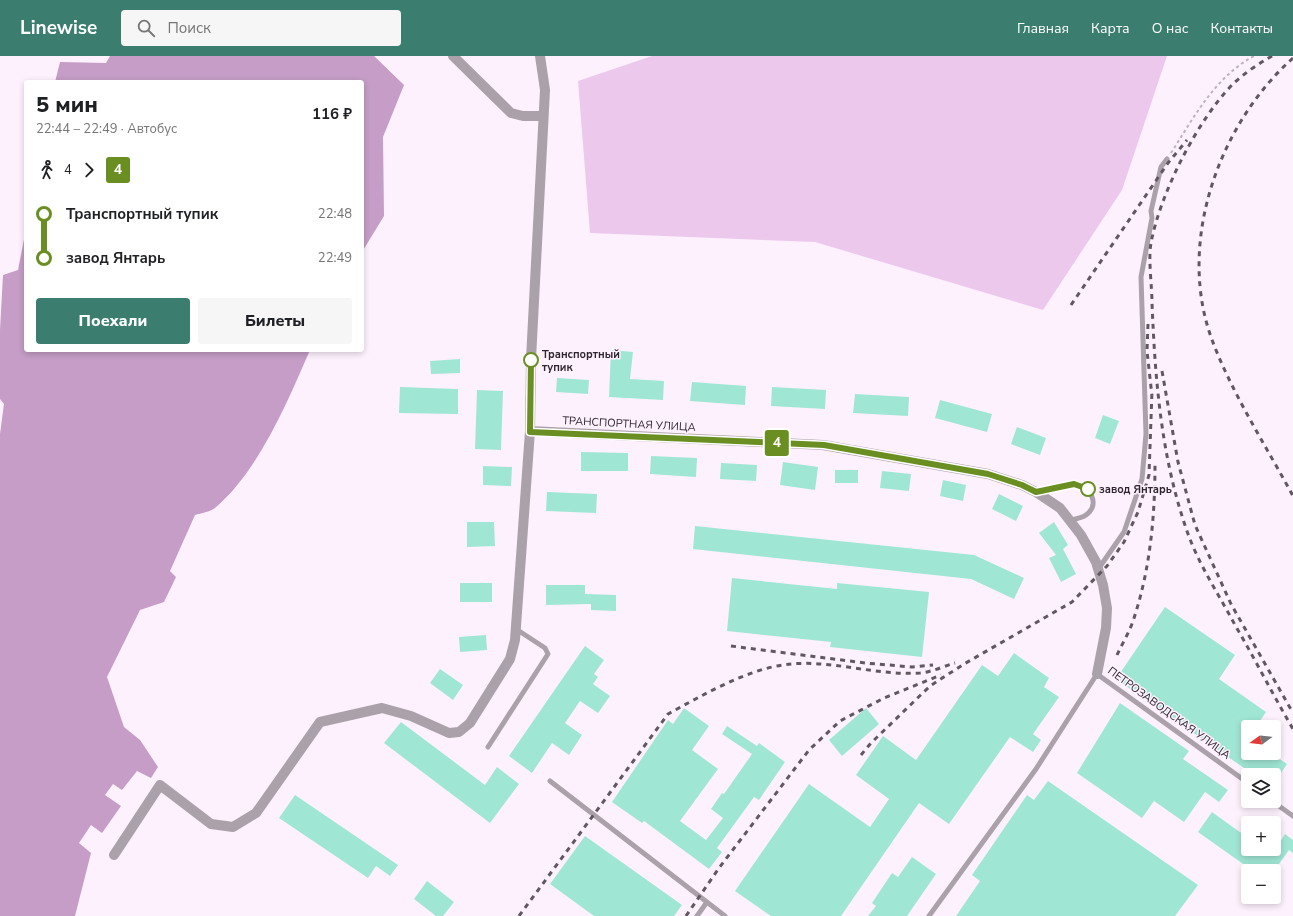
<!DOCTYPE html>
<html lang="ru">
<meta charset="utf-8">
<style>
body{margin:0;font-family:"Nunito Sans",sans-serif;background:#f6f6f6;color:#202124;height:100vh;display:flex;flex-direction:column;font-size:15px;white-space:nowrap}
*{box-sizing:border-box;margin:0}
p{font-size:13px;color:#757577}
.icon{flex:none;width:22px;height:22px;fill:none;stroke:currentColor;stroke-width:2;stroke-linecap:round;stroke-linejoin:round}
.map{position:relative;flex:1;overflow:hidden}
.side{position:absolute;left:24px;top:24px;width:340px;height:272px;display:flex;flex-direction:column;background:#fff;border-radius:4px;box-shadow:0 2px 6px #0003}
.side>*{flex:none}
.badge{padding:0 8px;border-radius:3px;font-size:14px;line-height:26px}
.needle{width:26px;rotate:255deg}
.fabs{position:absolute;left:1241px;top:664px;display:grid;gap:8px}
.fabs a{display:grid;place-items:center;width:40px;height:40px;border-radius:4px;background:#fff;box-shadow:0 2px 6px #0003;font-size:20px}
.map>.badge{position:absolute;translate:-50% -50%;box-shadow:0 0 0 2px #fff}
.legs{display:flex;align-items:center;gap:6px;height:44px;padding:0 12px;font-size:13px}
.legs p{margin-inline-start:auto}
.headline{display:flex;align-items:center;justify-content:space-between;height:68px;padding:0 12px}
h1{font-size:22px;font-weight:800;line-height:30px}
.button{display:flex;gap:8px;margin-top:auto;padding:8px 12px}
.button a{flex:1;height:46px;border-radius:4px;background:#3b7e70;color:#fff;font-size:16px;font-weight:800;line-height:46px;text-align:center}
.button a+a{background:#f6f6f6;color:#202124}
ul{padding:0 12px;list-style:none}
li{display:flex;align-items:center;gap:14px;height:44px;font-size:15px}
li i{display:grid;place-items:center;width:6px;height:100%;margin:0 5px;background:currentColor}
li i::after{content:'';width:10px;height:10px;margin:-5px;border:3px solid;border-radius:50%;background:#fff}
li p{margin-inline-start:auto}
li:first-child i{background:linear-gradient(#0000 50%,currentColor 0)}
li:last-child i{background:linear-gradient(currentColor 50%,#0000 0)}
header{display:flex;align-items:center;gap:24px;box-sizing:border-box;height:56px;padding:0 20px;background:#3b7e70;color:#fff}
header strong{font-size:19px}
nav{display:flex;gap:22px;margin-inline-start:auto;font-size:14px}
.search{width:280px;height:36px;background:#f6f6f6;display:flex;align-items:center;gap:10px;box-sizing:border-box;padding:0 14px;border-radius:4px;color:#757577;font-size:15px}
.map>svg:first-child{display:block}
</style>
<header>
<strong>Linewise</strong>
<div class="search"><svg class="icon" aria-label="search" viewBox="0 0 24 24"><circle cx="10" cy="10" r="6"/><path d="M15 15l6 6"/></svg>Поиск</div>
<nav><a>Главная</a><a>Карта</a><a>О нас</a><a>Контакты</a></nav>
</header>
<div class="map">
<svg width="1293" height="860" viewBox="0 0 1293 860">
<rect width="100%" height="100%" fill="#fef1fe"/>
<path fill="#ecc8ed" d="M652 0H1167L1122 134 1043 254 815 186 590 177 578 25Z"/>
<path fill="#c59dc6" d="M110 0H374L404 29 383 81 384 160 362 196V26H55L60 6 106 7Z
M26 173V294H310C288 345 258 416 215 452 210 456 201 457 195 459L170 515 176 521 164 546 140 554 107 621 124 671 140 684 158 711 151 722 137 715 122 734 113 728 105 739 121 750 102 777 91 769 79 787 91 797 75 860H0V378L4 348 0 343V274L3 219 18 214Z"/>
<path fill="#a0e6d5" d="M611 294 633 296 630 323 664 325 663 344 609 341Z
M460 303V317L431 318 430 305Z
M557 322 589 324 588 338 556 336Z
M692 326 746 330 745 349 690 345Z
M400 331 458 333V358L399 357Z
M772 331 826 334 825 353 771 350Z
M477 334 503 335 501 394 475 393Z
M855 338 909 341 908 360 853 357Z
M940 344 992 358 987 376 935 362Z
M1103 359 1119 365 1110 388 1095 382Z
M1017 371 1046 382 1040 399 1011 388Z
M581 396 628 397V415H581Z
M651 400 697 402 696 421 650 418Z
M783 406 818 411 815 434 780 429Z
M721 407 757 409 756 425 720 423Z
M483 410 512 411 511 430 483 429Z
M835 414H858V427H835Z
M882 415 911 418 909 435 880 432Z
M943 424 966 429 963 445 940 440Z
M547 436 597 438 596 457 546 455Z
M999 438 1023 450 1016 465 992 453Z
M467 466H494L495 490 467 491Z
M1054 466 1068 489 1063 493 1076 518 1061 526 1049 502 1056 499 1039 477Z
M695 470 974 499 1024 522 1014 543 971 523 693 493Z
M732 522 837 533V527L929 536 922 601 830 591 831 586 727 575Z
M460 527H492V546H460Z
M546 529H585V538L616 539V555L591 554V548L546 549Z
M1165 551 1235 599 1219 623 1266 656 1256 671H1248V697H1271L1287 708 1280 719H1254L1116 623Z
M486 579 487 594 460 596 459 581Z
M585 590 604 604 594 618 598 621 593 628 610 640 598 657 580 645 565 667 582 679 569 699 552 687 532 717 509 700Z
M1014 597 1049 622 1044 631 1059 641 1033 678 1041 684 1033 696 1010 681 949 768 919 747 841 860H771L735 835 809 728 870 771 889 743 856 719 883 680 916 704 982 609 998 620Z
M440 613 463 629 453 644 430 627Z
M1120 647 1189 695 1183 703 1228 734 1219 746 1205 736 1184 766 1154 745 1142 762 1077 717Z
M684 652 709 670 692 694 718 713 680 765 706 784 723 762 711 753 722 737 724 738 752 698 722 678 727 670 757 690 759 687 785 706 759 744 754 741 717 792 722 796 709 813 644 765 642 767 612 746 668 664 673 668Z
M866 652 879 668 842 700 829 684Z
M401 666 485 729 497 711 519 728 490 767 384 687Z
M1048 725 1198 829 1175 860H956L980 825 972 819 1027 739 1034 744Z
M295 739 398 809 390 820 376 810 368 822 279 762Z
M1212 756 1248 782V793H1264L1272 799 1285 778 1293 784V797L1289 794 1274 815H1253L1198 776Z
M585 780 682 849 674 860H594L550 828Z
M912 801 936 818 907 860H868L876 850 872 847 892 817 898 821Z
M427 825 454 846 443 860H436L414 843Z"/>
<g fill="none" stroke-linecap="round" stroke-linejoin="round">
<path stroke="#beb2be" stroke-width="2" stroke-dasharray="3 3" stroke-linecap="butt" d="M1171 97C1194 61 1215 21 1254 0"/>
<path stroke="#aaa1aa" stroke-width="5" d="M1036 436C1048 433 1062 428 1074 428 1090 430 1101 448 1086 459 1082 462 1076 463 1071 464
M1099 512 1124 476 1142 423 1146 378 1141 221 1152 162 1151 155 1161 111 1167 103
M488 691 548 598 545 592 516 573
M550 725 725 860
M1272 745 1293 760
M697 860 707 846
M929 860 1036 713 1097 618 1248 727"/>
<path stroke="#aaa1aa" stroke-width="10" d="M453 0 511 57 523 60H543
M114 799 160 729 211 768 233 771 256 757 320 666 382 652 411 660 449 677 459 676 470 667 510 603 515 584 530 375 823 389 988 418 1022 429 1036 436 1060 452 1081 479 1096 506 1103 529 1107 552 1106 572 1097 618"/>
<path stroke="#aaa1aa" stroke-width="10" d="M530 375 531 303 545 34 540 0"/>
<path stroke="#615761" stroke-width="3" stroke-dasharray="5 5" stroke-linecap="butt" d="M1272 0C1258 8 1243 18 1232 29 1197 65 1160 138 1151 187 1148 203 1152 230 1152 247 1155 322 1161 400 1186 472 1197 506 1218 537 1235 569 1255 603 1273 639 1293 673
M1293 2C1219 68 1177 185 1211 281 1230 334 1266 390 1293 440
M1071 249 1168 107 1187 84
M1148 268 1147 295 1152 340
M1162 315 1178 406 1195 469 1231 548 1293 657
M731 590 865 607 912 611 933 609
M1117 599C1122 588 1129 577 1133 565 1150 515 1155 461 1155 408
M861 699 871 687 930 630 964 608 1072 546 1107 510 1124 486 1138 456 1149 419 1152 335
M519 860 668 658C701 640 746 614 783 609 828 602 874 620 920 617 932 616 944 610 955 607
M686 860 719 812 809 694 840 665 884 642 941 619"/>
</g>
<g fill="none" stroke-linecap="round" stroke-linejoin="round">
<g stroke="#fff" stroke-width="9">
<path id="line-1" d="M531 304 530 376 824 389 988 418 1022 429 1036 436 1074 428 1088 433"/>
</g>
<use href="#line-1" stroke="#6b8e23" stroke-width="6"/>
</g>
<g fill="#fff" stroke="#6b8e23" stroke-width="2">
<circle cx="531" cy="304" r="7"/>
<circle cx="1088" cy="433" r="7"/>
</g>
<g text-anchor="middle" dominant-baseline="central" stroke-width="3" stroke-linejoin="round" paint-order="stroke">
<g font-size="11" font-weight="bold" fill="#2e262e" stroke="#fef1fe" text-anchor="start">
<text x="542" y="298">Транспортный<tspan x="542" dy="13">тупик</tspan></text>
<text x="1099" y="433">завод Янтарь</text>
</g>
<g font-size="11" fill="#2e262e" stroke="#fef1fe">
<text transform="translate(629 368) rotate(3)">ТРАНСПОРТНАЯ УЛИЦА</text>
<text transform="translate(1169 657) rotate(36)">ПЕТРОЗАВОДСКАЯ УЛИЦА</text>
</g>
</g>
</svg>
<div class="fabs">
<a><svg class="needle" viewBox="-14 -14 28 28"><path d="M0-13l5 13h-10z" fill="#e53935"/><path d="M0 13l5-13h-10z" fill="#757577"/></svg></a>
<a><svg class="icon" aria-label="layers" viewBox="0 0 24 24"><path d="M12 4l9 5-9 5-9-5zM3 14l9 5 9-5"/></svg></a>
<a>+</a>
<a>−</a>
</div>
<b class="badge" style="left:777px;top:387px;background:#6b8e23;color:#fff">4</b>
<section class="side">
<div class="headline"><div><h1>5 мин</h1><p>22:44 – 22:49 · Автобус</p></div><b>116 ₽</b></div>
<div class="legs"><svg class="icon" aria-label="walk" viewBox="0 0 24 24"><circle cx="13" cy="4" r="2"/><path d="M13 8l-2 6 4 7M11 14l-3 7M7 12l3-4h3l4 4"/></svg>4<svg class="icon" aria-label="forward" viewBox="0 0 24 24"><path d="M9 5l7 7-7 7"/></svg><b class="badge" style="background:#6b8e23;color:#fff">4</b></div>
<ul>
<li><i style="color:#6b8e23"></i><b>Транспортный тупик</b><p>22:48</p></li>
<li><i style="color:#6b8e23"></i><b>завод Янтарь</b><p>22:49</p></li>
</ul>
<div class="button"><a>Поехали</a><a>Билеты</a></div>
</section>
</div>
